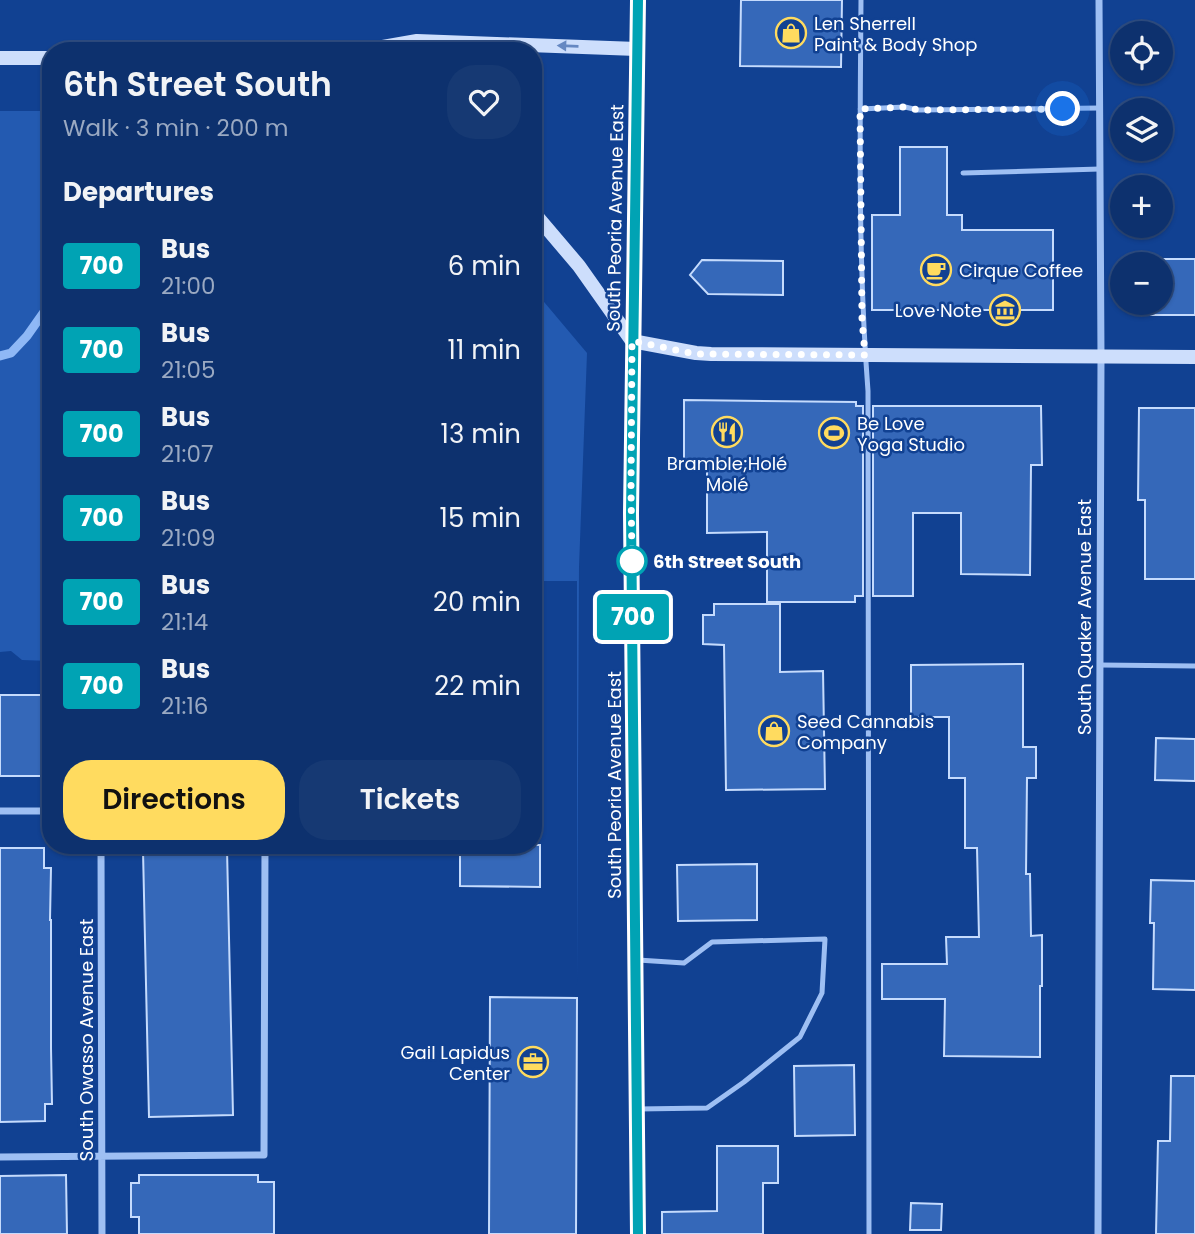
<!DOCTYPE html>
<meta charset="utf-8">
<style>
body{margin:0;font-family:Poppins,sans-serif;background:#163973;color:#f1f3f6;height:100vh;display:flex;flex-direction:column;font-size:26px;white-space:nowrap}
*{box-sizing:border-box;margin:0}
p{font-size:23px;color:#9aa9c2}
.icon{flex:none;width:38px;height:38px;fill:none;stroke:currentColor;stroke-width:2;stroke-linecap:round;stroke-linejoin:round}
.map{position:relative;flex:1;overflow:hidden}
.details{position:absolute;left:42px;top:42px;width:500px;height:812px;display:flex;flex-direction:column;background:#0d316e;border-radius:28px;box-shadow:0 2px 5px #0004,0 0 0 2px #2d4c81}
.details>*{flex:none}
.badge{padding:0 14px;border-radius:5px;font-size:24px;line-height:46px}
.buttons{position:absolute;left:1110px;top:21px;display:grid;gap:14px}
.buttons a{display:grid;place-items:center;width:63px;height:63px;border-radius:50%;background:#0d316e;box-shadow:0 2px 5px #0004,0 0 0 2px #2d4c81;font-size:35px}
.you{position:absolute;width:35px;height:35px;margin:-18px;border:5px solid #fff;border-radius:50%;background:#1a73e8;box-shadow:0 0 0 10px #1a73e833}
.map>.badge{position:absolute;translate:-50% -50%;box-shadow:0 0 0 4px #fff}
h2{padding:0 21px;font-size:26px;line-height:63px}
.round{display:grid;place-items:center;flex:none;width:74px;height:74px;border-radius:28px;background:#163973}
.headline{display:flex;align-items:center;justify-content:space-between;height:119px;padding:0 21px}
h1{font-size:33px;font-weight:600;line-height:52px}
.primary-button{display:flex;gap:14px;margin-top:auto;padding:14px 21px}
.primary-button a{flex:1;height:80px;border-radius:28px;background:#ffdb5f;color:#111;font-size:28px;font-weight:600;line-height:80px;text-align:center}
.primary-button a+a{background:#163973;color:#f1f3f6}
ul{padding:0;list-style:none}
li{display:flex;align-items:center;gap:21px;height:84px;padding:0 21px}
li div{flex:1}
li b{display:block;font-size:26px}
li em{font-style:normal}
li .badge{min-width:77px;font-weight:700;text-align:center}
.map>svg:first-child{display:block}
</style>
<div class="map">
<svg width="1195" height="1234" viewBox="0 0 1195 1234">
<rect width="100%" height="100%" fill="#114192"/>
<path fill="#235ab1" d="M0 111H51V661L22 660 11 651 0 652Z
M534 290 587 353 579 567 577 985V581H534Z"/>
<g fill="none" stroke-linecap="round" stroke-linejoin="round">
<path stroke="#8fb8f6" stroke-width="9" d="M0 356 11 353 27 336 51 302"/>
</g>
<path fill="#3568b9" stroke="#c5dbfd" stroke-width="2" d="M741 0H842L841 67 740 66Z
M900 147H947V215H962V230H1053V310H872V215H900Z
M1139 259H1195V315H1139V303H1160V264H1139Z
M702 260 783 261V295L708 294 690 275Z
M684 400 856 402V406H863V596H855V602H767V532L707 533V463H684Z
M873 406H1041L1042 465H1031L1030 575 961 574V513H913V596H873Z
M1139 408H1195V579H1145V500H1138Z
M714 604H780V672L823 671 825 789 726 790 724 645 703 644V615H714Z
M1023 664V747H1036V778H1027L1026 874H1030L1031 936 1042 935V986H1040V1057L944 1056 945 999H882V964H947L946 937H979L977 848H965V778H949V717H911V665Z
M0 695H51V776H0Z
M1156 738 1195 739V781L1155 780Z
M460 845H540V887L460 886Z
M0 848H44V868H51L50 920H51V1048L52 1104H45V1121L0 1122Z
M227 849 233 1115 149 1117 143 851Z
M757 864V920L678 921 677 865Z
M1151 880 1195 881V990L1153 989 1154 923H1150Z
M490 997 577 998 576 1234H489Z
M854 1065 855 1135 795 1136 794 1066Z
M1171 1076H1195V1234H1156L1158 1141H1170Z
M717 1146H778V1183H763V1234H662V1212L717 1211Z
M66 1175 67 1234H0V1176Z
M139 1175H258V1182H274V1234H139V1217H131V1183H139Z
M911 1203 942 1204 941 1230H910Z"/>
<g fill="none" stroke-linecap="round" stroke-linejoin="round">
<path stroke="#9ebff3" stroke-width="5" d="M861 0C860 130 858 261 868 391L869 1234
M860 109 905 107 918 110 1100 108
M963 173 1100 169
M1100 665 1195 666
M638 960 684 963 712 942 825 939 822 993 800 1037 744 1082 707 1108 638 1109"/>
<path stroke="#9ebff3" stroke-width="7" d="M0 811H51
M101 845 102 1234
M0 1157 264 1155 265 845
M1098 1234 1101 356 1099 0"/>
<path stroke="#cddefc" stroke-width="14" d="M638 0 631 513 638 1234
M360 51 417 41 637 49
M0 58H51
M534 213 579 266 632 341 696 353 711 354 1195 357"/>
</g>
<defs><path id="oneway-solid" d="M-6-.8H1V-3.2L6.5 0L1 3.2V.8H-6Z" transform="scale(1.75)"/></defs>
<use fill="#6688c2" href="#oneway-solid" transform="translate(568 46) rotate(-178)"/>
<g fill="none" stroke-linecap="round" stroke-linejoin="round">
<g stroke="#fff" stroke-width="16">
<path id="line" d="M638 0 631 513 638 1234"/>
</g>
<use href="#line" stroke="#00a3b4" stroke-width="10"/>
<path stroke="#fff" stroke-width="7" stroke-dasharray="0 12.6" d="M632 561 631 490 632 341 696 354 865 355 862 319 860 109 905 107 918 110 1063 109"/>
</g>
<defs>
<g id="shop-ring" transform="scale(1.575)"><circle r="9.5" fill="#114192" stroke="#ffdb5f" stroke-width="1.5"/><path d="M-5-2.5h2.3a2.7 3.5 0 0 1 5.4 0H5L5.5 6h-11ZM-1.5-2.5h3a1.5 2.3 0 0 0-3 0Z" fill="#ffdb5f"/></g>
<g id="cafe-ring" transform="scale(1.575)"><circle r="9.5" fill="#114192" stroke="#ffdb5f" stroke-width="1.5"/><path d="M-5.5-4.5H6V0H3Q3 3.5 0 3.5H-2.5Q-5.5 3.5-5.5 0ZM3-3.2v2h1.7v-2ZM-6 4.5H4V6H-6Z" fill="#ffdb5f"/></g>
<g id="museum-ring" transform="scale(1.575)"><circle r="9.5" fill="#114192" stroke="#ffdb5f" stroke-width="1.5"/><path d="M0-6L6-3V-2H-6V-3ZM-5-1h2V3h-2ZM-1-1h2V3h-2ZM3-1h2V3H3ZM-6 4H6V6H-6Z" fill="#ffdb5f"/></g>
<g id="restaurant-ring" transform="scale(1.575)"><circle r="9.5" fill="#114192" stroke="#ffdb5f" stroke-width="1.5"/><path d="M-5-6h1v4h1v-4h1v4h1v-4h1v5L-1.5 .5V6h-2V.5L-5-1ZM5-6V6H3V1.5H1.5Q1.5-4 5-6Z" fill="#ffdb5f"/></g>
<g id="stadium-ring" transform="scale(1.575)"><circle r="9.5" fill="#114192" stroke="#ffdb5f" stroke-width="1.5"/><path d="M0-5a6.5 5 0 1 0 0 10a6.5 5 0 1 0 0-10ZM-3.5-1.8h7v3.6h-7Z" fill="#ffdb5f"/></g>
<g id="office-ring" transform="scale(1.575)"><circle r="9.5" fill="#114192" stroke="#ffdb5f" stroke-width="1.5"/><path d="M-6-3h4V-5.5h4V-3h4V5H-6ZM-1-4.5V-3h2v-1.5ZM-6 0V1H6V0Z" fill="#ffdb5f"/></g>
</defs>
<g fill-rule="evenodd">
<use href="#shop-ring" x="791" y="33"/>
<use href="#cafe-ring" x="936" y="270"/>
<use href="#museum-ring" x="1005" y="310"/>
<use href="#restaurant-ring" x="727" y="432"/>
<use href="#stadium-ring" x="834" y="433"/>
<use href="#shop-ring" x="774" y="731"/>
<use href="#office-ring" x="533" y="1062"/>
</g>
<circle fill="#fff" stroke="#00a3b4" stroke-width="3.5" cx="632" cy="561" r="14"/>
<g text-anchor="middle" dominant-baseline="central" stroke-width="5" stroke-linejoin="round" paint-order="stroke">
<g font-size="18" fill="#fff" stroke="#114192" text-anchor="start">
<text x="814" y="23">Len Sherrell<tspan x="814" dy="21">Paint &amp; Body Shop</tspan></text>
<text x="959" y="270">Cirque Coffee</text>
<text x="982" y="310" text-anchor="end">Love Note</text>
<text x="857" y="423">Be Love<tspan x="857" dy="21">Yoga Studio</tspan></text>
<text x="727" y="463" text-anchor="middle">Bramble;Holé<tspan x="727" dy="21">Molé</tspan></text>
<text x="797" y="721">Seed Cannabis<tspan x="797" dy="21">Company</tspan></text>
<text x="510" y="1052" text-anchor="end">Gail Lapidus<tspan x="510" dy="21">Center</tspan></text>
</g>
<g font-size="18" fill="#fff" stroke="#114192">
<text transform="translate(615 218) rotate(-89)">South Peoria Avenue East</text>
<text transform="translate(1084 617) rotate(-90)">South Quaker Avenue East</text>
<text transform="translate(614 785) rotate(-90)">South Peoria Avenue East</text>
<text transform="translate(86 1040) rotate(-90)">South Owasso Avenue East</text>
</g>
<g font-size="18" font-weight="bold" fill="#fff" stroke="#114192" text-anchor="start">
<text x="653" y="561">6th Street South</text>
</g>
</g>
</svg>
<div class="buttons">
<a><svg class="icon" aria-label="locate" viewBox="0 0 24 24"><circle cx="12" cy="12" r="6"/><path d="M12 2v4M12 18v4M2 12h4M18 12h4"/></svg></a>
<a><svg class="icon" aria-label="layers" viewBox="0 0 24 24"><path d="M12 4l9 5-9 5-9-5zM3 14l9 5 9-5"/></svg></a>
<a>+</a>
<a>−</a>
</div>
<div class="you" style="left:1063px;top:109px"></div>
<b class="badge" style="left:633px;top:617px;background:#00a3b4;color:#fff">700</b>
<section class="details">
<div class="headline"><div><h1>6th Street South</h1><p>Walk · 3 min · 200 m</p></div><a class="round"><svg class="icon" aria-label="heart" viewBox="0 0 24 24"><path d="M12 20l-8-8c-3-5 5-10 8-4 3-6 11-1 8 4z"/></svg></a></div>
<h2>Departures</h2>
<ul>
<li><span class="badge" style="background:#00a3b4;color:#fff">700</span><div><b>Bus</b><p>21:00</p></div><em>6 min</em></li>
<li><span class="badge" style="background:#00a3b4;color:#fff">700</span><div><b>Bus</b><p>21:05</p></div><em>11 min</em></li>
<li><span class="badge" style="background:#00a3b4;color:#fff">700</span><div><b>Bus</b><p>21:07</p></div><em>13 min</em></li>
<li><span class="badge" style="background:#00a3b4;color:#fff">700</span><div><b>Bus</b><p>21:09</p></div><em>15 min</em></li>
<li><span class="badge" style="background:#00a3b4;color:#fff">700</span><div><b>Bus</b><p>21:14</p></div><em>20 min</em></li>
<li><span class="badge" style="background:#00a3b4;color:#fff">700</span><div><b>Bus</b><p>21:16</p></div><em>22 min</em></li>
</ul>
<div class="primary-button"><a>Directions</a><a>Tickets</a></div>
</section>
</div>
